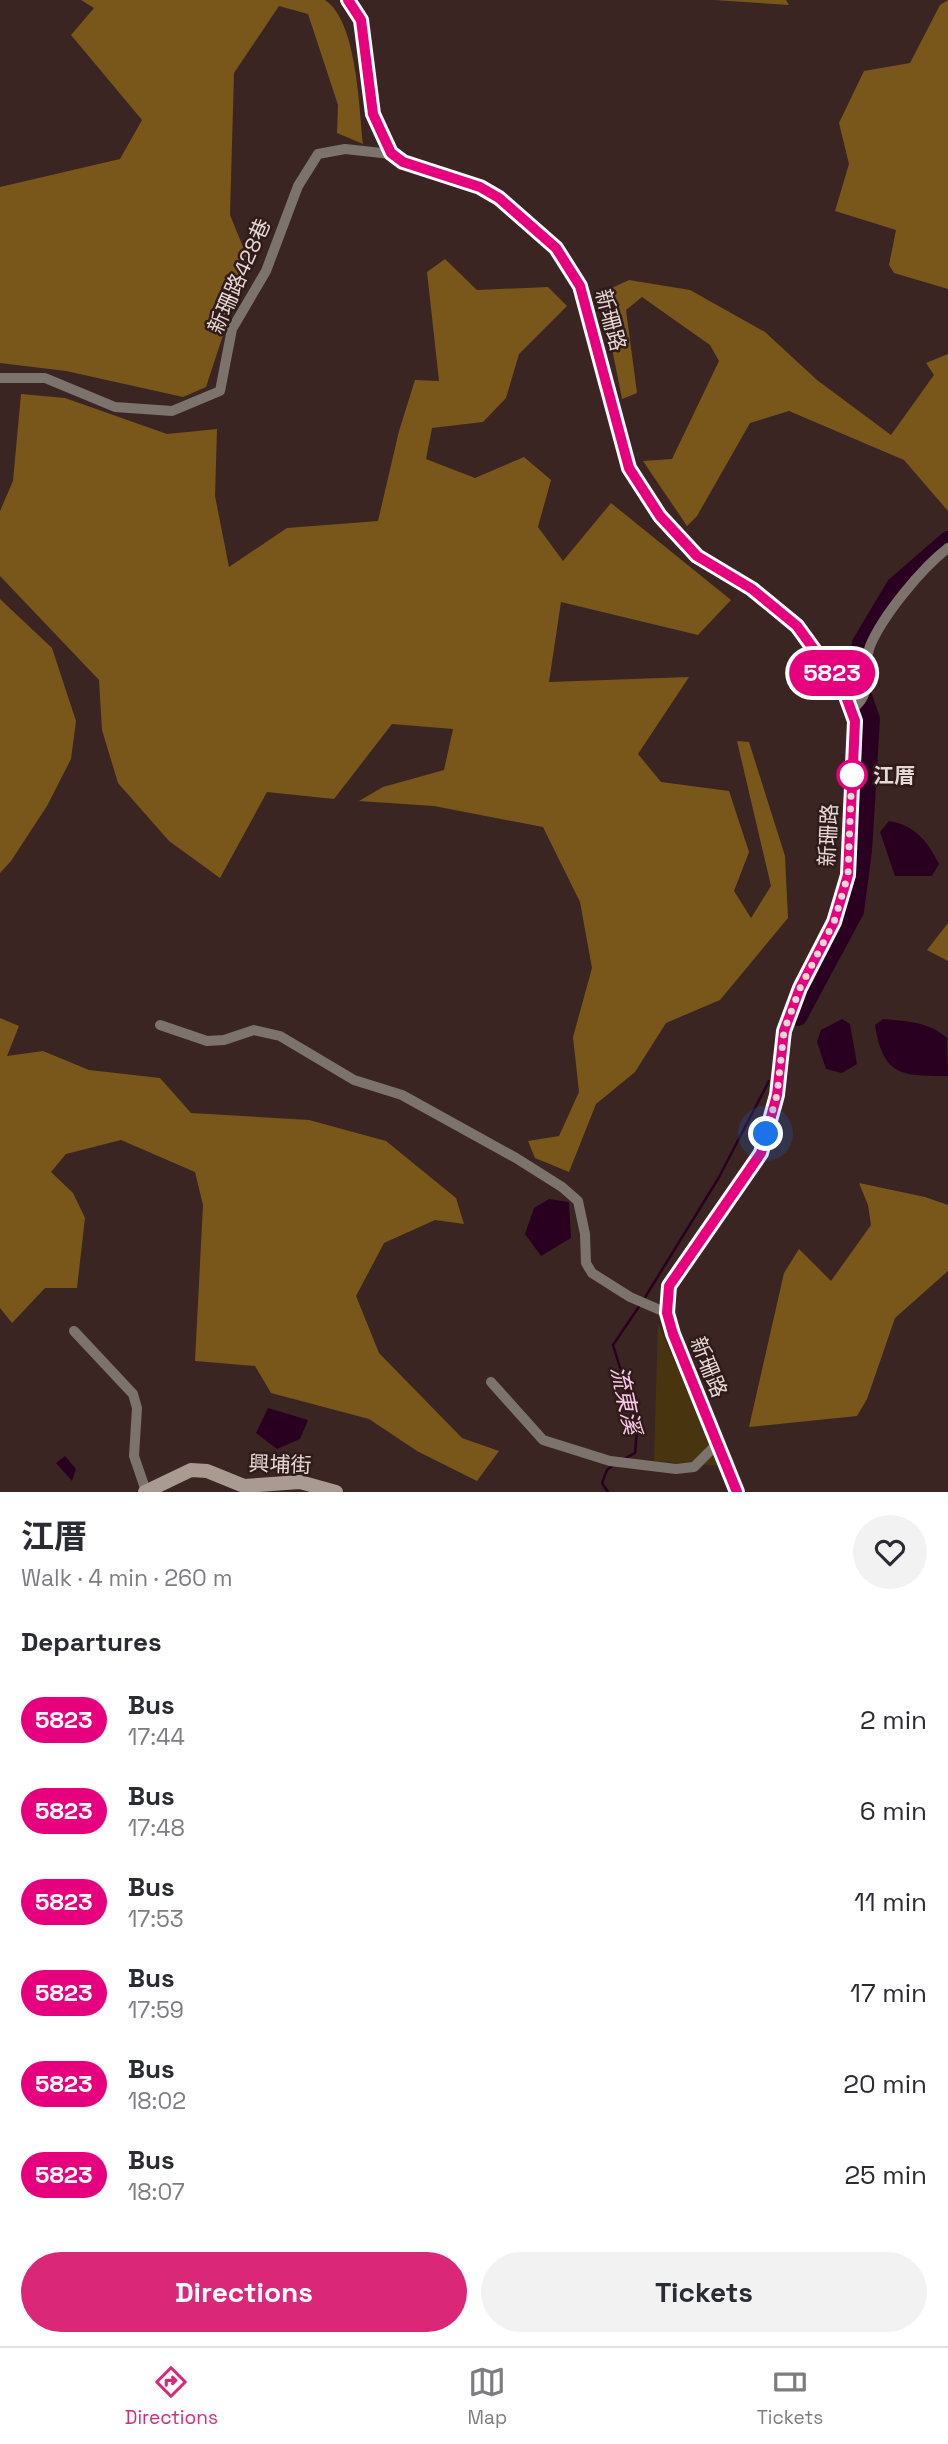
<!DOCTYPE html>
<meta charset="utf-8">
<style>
body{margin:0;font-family:"Space Grotesk","Noto Sans TC",sans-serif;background:#f2f2f3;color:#2b2b33;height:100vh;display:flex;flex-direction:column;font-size:26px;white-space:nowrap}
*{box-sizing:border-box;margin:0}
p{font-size:23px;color:#7c7c81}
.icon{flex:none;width:38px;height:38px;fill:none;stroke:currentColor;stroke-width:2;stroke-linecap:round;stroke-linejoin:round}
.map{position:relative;height:1492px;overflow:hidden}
.side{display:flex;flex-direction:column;background:#fff;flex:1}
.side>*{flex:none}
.badge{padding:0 14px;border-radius:23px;font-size:24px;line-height:46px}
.you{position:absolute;width:35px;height:35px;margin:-18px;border:5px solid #fff;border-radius:50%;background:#1a73e8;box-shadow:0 0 0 10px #1a73e833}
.map>.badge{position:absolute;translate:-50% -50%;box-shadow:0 0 0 4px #fff}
h2{padding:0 21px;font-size:26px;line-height:63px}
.round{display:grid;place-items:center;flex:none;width:74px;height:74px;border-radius:37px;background:#f2f2f3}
.head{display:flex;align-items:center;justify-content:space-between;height:119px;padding:0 21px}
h1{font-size:33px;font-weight:700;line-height:52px}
.cta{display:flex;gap:14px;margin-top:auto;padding:14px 21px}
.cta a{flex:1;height:80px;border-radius:42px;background:#db2777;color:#fff;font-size:28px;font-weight:700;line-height:80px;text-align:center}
.cta a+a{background:#f2f2f3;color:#2b2b33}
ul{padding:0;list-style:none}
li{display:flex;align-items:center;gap:21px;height:91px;padding:0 21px}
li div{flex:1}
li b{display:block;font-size:26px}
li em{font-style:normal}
li .badge{min-width:77px;font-weight:700;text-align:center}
.dock{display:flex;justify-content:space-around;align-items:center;height:98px;border-top:2px solid #e1e1e2;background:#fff;font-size:19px;color:#7c7c81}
.dock a{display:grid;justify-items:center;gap:4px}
.dock .active{color:#db2777}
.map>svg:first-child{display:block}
</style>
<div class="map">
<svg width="948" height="1492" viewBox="0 0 948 1492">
<rect width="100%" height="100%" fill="#3a2522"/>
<path fill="#493410" d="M658 1323 720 1466 654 1461Z"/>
<path fill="#79571a" d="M81 0H325C357 21 359 107 363 144L337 133 338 105 308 14 279 6 234 73 230 215 248 259 206 387 183 397 66 371 0 363V187L120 159 142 120 71 35 94 8Z
M714 0H786L789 5Z
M948 0V289L894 273 889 265 896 230 835 211 849 164 839 123 864 71 910 63 940 5Z
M445 259 477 290 548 287 567 306 519 354 506 398 483 422 432 428 426 459 475 478 524 457 551 480 538 527 563 561 611 503 731 600 698 635 561 602 549 682 689 677 638 754 661 782 729 791 749 852 734 891 751 918 771 886 737 741 749 742 785 856 788 918 720 1000 666 1023 635 1072 596 1104 569 1172 535 1158 528 1141 559 1136 579 1092 573 1037 592 968 580 902 543 827 434 806 359 801 383 787 444 770 453 729 392 724 334 799 267 792 220 878 169 841 118 783 102 730 99 680 0 576V511L13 481 21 394 65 398 167 434 217 429 215 496 229 567 287 528 378 521 399 431 415 380 439 381 427 272Z
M629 280 690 290 765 332 817 380 891 435 934 375 926 363 948 354V511L904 460 789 411 750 423 697 516 687 526 643 461 672 459 719 361 710 345 642 297 626 310 637 393 622 399 601 293Z
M0 599 52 648 76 721 71 759 47 806 11 861 0 873Z
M948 923V961L927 950Z
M0 1018 19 1026 7 1056 43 1051 89 1070 160 1078 191 1113 309 1120 386 1141 456 1198 464 1224 435 1220 384 1243 356 1296 379 1353 462 1438 499 1451 477 1481 417 1451 369 1419 271 1393 255 1366 195 1361 203 1205 195 1172 121 1140 66 1154 51 1172 73 1193 85 1218 77 1288H45L12 1323 0 1308Z
M859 1183 925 1197 948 1205V1271L895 1318 867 1399 857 1416 749 1427 784 1273 799 1249 831 1281 871 1225 868 1205Z"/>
<path fill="#2a0021" d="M889 821C915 825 928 842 939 864L932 876H895L880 832Z
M842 1019 850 1024 857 1064 842 1073 826 1069 817 1042 821 1030Z
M883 1019C906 1021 930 1022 947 1038L948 1076C903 1076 883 1077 875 1025Z
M549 1199 569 1202 571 1238 541 1256 525 1234 534 1208Z
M268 1408 308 1420 300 1439 277 1449 256 1433Z
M65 1456 76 1469 72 1481 56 1463Z"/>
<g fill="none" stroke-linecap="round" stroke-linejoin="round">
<path stroke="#2a0021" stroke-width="2.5" d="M644 1299 718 1179 769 1081
M624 1459 635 1453 637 1430 633 1409 613 1345 640 1305
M608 1492 602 1483 607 1470 612 1466"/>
<path stroke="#2a0021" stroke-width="18" d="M798 1017 855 911 863 851 871 719 857 679 861 643 895 586 948 540"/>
<path stroke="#7c736d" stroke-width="10" d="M0 378H45L115 407 172 411 220 391 232 329 266 271 298 186 318 154 345 149 391 154
M852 709C876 692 861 670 870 646 883 615 922 568 948 548
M160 1025 207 1041 224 1040 254 1030 280 1036 354 1080 402 1095 516 1158 562 1187 578 1201 585 1234 586 1263 592 1273 630 1297 667 1313
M74 1331 133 1394 137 1408 134 1456 146 1491
M491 1382 543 1440 610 1461 676 1469 694 1467 717 1444"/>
<path stroke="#aa9b92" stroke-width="14" d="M348 0 361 20 373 114 391 154 403 162 480 187 499 198 556 248 580 286 629 469 660 516 697 557 753 589 797 626 844 691 855 721 848 875 834 922 800 988 784 1031 777 1095 761 1153 669 1286 667 1313 673 1334 737 1492
M145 1492 191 1470 207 1471 244 1486 300 1482 336 1492"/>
</g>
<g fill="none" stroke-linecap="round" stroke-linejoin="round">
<g stroke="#fff" stroke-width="16">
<path id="line" d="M348 0 361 20 373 114 391 153 403 162 480 187 499 198 556 248 580 286 629 468 660 516 697 556 752 589 797 626 844 691 855 721 848 875 834 922 800 988 784 1031 777 1095 761 1153 669 1286 667 1313 673 1334 737 1492"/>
</g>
<use href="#line" stroke="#e6007e" stroke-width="10"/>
<path stroke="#e6d8d5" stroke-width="7" stroke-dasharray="0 12.6" d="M766 1134 777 1095 784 1031 800 988 834 922 848 875 852 769V775"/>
</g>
<circle fill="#fff" stroke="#e6007e" stroke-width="3.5" cx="852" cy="775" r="14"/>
<g text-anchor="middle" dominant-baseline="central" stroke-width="5" stroke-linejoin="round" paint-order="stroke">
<g font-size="21" fill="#e6d8d5" stroke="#2f1b19">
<text transform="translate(239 276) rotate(-66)">新珊路428巷</text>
<text transform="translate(611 320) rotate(75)">新珊路</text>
<text transform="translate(828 835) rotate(-87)">新珊路</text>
<text transform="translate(709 1367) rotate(68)">新珊路</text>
<text transform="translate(280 1464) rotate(2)">興埔街</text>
</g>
<g font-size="21" font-weight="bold" fill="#e6d8d5" stroke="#2f1b19" text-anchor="start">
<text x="873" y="775">江厝</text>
</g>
<g font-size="23" font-style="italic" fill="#fbc9eb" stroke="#2f1b19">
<text transform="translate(626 1400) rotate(78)">流東溪</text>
</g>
</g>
</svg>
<div class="you" style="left:766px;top:1134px"></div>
<b class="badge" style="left:832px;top:673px;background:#e6007e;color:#fff">5823</b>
</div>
<section class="side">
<div class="head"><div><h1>江厝</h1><p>Walk · 4 min · 260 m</p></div><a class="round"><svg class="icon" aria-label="heart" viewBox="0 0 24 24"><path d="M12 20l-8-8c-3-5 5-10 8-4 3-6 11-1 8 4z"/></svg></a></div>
<h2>Departures</h2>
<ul>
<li><span class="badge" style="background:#e6007e;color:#fff">5823</span><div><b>Bus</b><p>17:44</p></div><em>2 min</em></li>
<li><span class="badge" style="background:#e6007e;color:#fff">5823</span><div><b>Bus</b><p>17:48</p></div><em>6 min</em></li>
<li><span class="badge" style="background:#e6007e;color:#fff">5823</span><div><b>Bus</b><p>17:53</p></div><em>11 min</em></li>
<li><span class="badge" style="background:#e6007e;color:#fff">5823</span><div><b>Bus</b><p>17:59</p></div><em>17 min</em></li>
<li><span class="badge" style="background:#e6007e;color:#fff">5823</span><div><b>Bus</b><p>18:02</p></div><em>20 min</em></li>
<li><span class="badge" style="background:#e6007e;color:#fff">5823</span><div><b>Bus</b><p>18:07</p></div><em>25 min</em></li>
</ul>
<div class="cta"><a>Directions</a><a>Tickets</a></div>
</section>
<nav class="dock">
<a class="active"><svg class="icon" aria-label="directions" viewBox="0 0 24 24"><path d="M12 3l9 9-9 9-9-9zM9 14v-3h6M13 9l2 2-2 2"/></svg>Directions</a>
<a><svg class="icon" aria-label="map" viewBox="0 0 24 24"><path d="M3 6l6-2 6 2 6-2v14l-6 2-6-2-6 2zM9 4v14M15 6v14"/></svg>Map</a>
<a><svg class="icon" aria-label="tickets" viewBox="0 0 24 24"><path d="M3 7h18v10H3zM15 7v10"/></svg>Tickets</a>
</nav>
